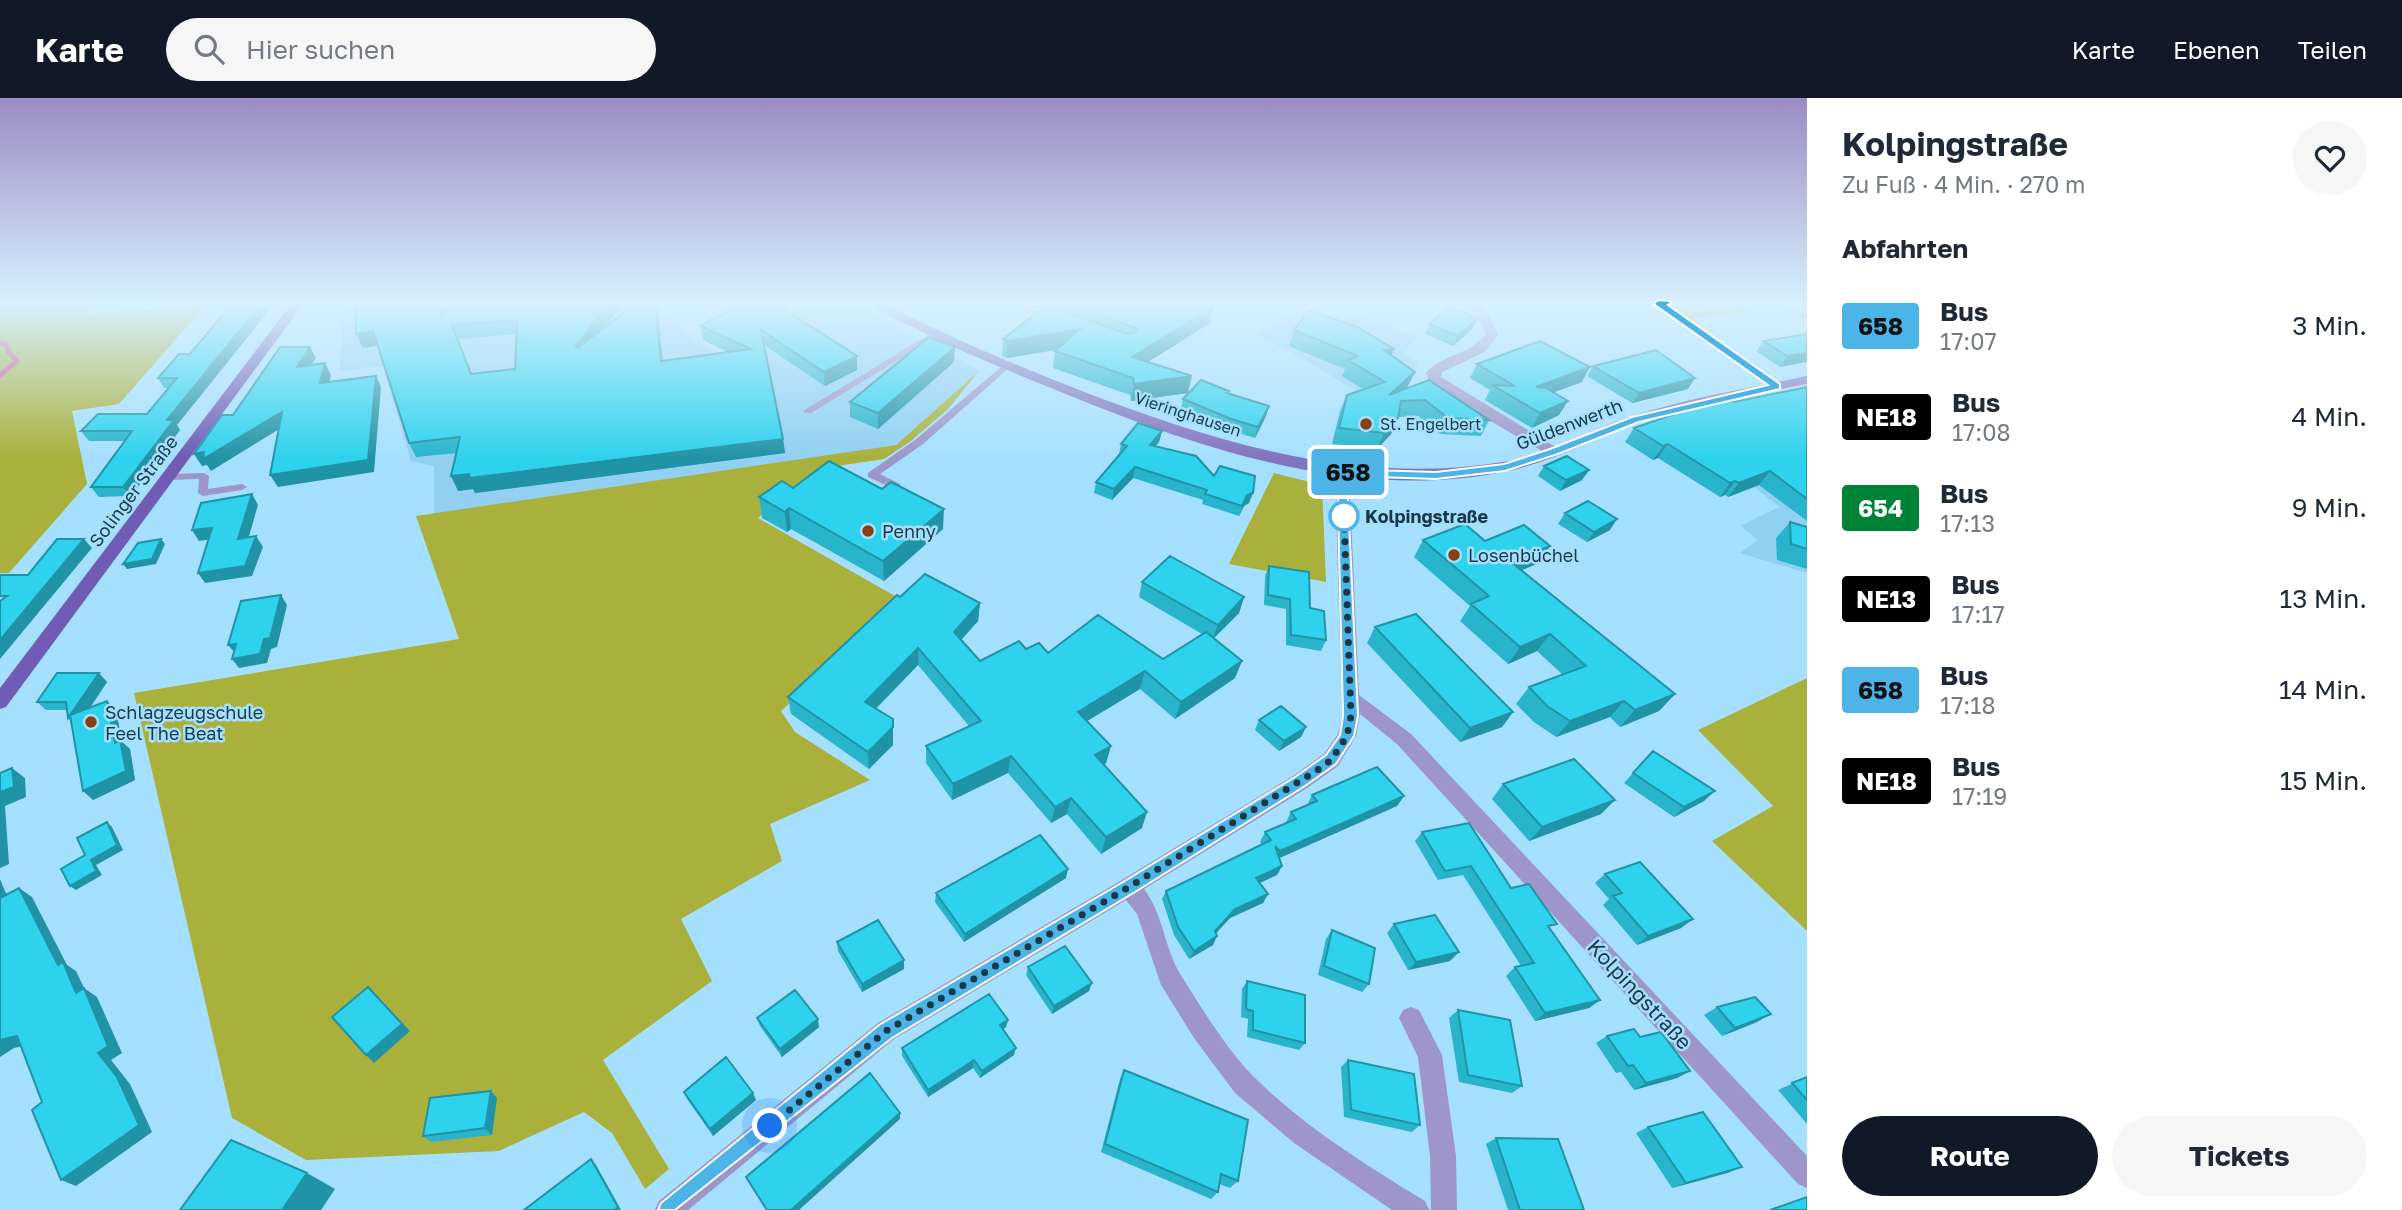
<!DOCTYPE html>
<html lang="de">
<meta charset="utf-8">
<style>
body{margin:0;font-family:"Golos Text",sans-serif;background:#f6f6f7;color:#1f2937;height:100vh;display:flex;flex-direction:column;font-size:26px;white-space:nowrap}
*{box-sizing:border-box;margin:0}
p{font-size:23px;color:#747a83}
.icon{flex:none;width:38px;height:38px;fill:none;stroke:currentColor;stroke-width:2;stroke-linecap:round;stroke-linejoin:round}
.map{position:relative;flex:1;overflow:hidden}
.details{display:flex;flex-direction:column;background:#fff;width:595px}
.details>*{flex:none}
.badge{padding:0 14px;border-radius:5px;font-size:24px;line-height:46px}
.you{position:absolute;width:35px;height:35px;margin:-18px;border:5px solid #fff;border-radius:50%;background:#1a73e8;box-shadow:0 0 0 10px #1a73e833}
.map>.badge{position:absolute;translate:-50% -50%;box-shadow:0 0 0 4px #fff}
h2{padding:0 35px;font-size:26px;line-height:63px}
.round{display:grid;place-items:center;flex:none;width:74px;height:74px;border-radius:37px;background:#f6f6f7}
.head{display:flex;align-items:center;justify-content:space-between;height:119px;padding:0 35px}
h1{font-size:33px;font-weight:700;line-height:52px}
.cta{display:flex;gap:14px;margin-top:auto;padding:14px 35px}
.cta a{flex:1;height:80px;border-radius:42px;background:#111827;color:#fff;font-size:28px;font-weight:700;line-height:80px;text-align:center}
.cta a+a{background:#f6f6f7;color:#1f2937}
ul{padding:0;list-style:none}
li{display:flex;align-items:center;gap:21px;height:91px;padding:0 35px}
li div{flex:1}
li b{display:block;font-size:26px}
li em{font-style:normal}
li .badge{min-width:77px;font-weight:700;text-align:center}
header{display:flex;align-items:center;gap:42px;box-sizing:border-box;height:98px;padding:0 35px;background:#111827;color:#fff}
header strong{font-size:33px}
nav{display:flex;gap:38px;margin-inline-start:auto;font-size:24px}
.search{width:490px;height:63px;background:#f6f6f7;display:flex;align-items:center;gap:18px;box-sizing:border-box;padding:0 24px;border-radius:38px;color:#747a83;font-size:26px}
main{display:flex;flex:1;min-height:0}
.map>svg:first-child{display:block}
</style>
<header>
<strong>Karte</strong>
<div class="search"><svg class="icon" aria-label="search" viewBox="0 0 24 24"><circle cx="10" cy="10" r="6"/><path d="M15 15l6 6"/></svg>Hier suchen</div>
<nav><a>Karte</a><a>Ebenen</a><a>Teilen</a></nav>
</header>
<main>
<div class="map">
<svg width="1807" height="1112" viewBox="0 0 1807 1112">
<rect width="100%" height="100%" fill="#a6e0ff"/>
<path fill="#91d0f1" d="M342 205H652L699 245 723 256 808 205H856L979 273 896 347 434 417V368L411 363 383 268 340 273Z
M1294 214 1367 220 1418 239 1401 256 1419 264 1411 273 1358 294 1304 261 1257 237Z
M1807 332V475L1740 455 1758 442 1740 428 1779 409 1711 354Z"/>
<path fill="#aab03c" d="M5 205H95L83 217 206 207 119 306 72 313 87 386 9 475H0V206Z
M1734 205H1739L1757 219 1747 214 1693 220 1699 226 1691 223 1678 211 1683 208 1691 215 1740 210Z
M979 273 948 311 911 343 884 361 824 370 758 420 902 502 781 613 795 634 870 682 770 726 782 763 681 821 712 883 603 962 669 1071 645 1091 612 1035 584 1014 499 1053 306 1062 232 1020 134 595 459 541 416 418 896 347Z
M1274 375 1322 387 1326 484 1229 466Z
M1807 580V833L1712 743 1773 708 1698 632Z"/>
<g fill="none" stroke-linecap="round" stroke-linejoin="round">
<path stroke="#c6508b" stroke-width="5" d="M0 245 7 247 8 253 17 263 0 277"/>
<path fill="#9e95c8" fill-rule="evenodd" d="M1004 205H1015L1054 220 1047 222Z
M1655 205H1664L1782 289 1777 292 1774 291Z
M1773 205H1783L1807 216V222Z
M933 234 937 237 936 239 811 315H805L803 313Z
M1007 264 1012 267 1010 269 923 346 880 376 900 386V390H892L868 379V375L915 342Z
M204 375 209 378 208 391 242 386 247 389 242 392 203 398 198 395 199 381 168 382 163 379 168 376Z"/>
<path fill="#9e95c8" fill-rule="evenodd" d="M1470 205H1482L1498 236 1485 254 1442 274 1441 279 1559 351 1561 354 1559 357H1549L1475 314 1428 281 1426 275C1441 257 1468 258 1486 236Z
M1342 369 1349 374 1359 597 1411 636 1807 1058V1090L1798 1086 1397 646 1360 616 1356 638 1338 668 1307 690 1144 791C1164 817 1164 851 1182 879 1203 912 1225 949 1253 978 1302 1027 1366 1067 1425 1103L1429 1112H1392L1294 1045 1235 995 1194 940 1161 887 1137 816 1126 802 894 941 688 1112H655L659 1103 878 925 1122 782 1293 678 1324 656 1338 636 1342 618 1335 374Z
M1411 909 1419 912 1442 957 1456 1058 1457 1112H1431L1430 1058 1418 959 1399 920 1403 912Z"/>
<path fill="#8374be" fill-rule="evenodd" d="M870 205H884C948 239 1015 267 1082 293 1217 345 1357 388 1503 364 1548 357 1589 332 1632 318 1689 300 1748 290 1807 278V286C1752 297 1696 306 1642 324 1597 339 1555 363 1508 373 1354 406 1192 348 1051 290 1004 271 957 252 911 228 898 222 880 215 870 205Z"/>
<path fill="#705bb5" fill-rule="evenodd" d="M292 205H304L6 609 0 611V590Z"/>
</g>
<path fill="#28b5cc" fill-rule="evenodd" d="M453 205H623L604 229 663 263 728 254 703 242 700 228 743 205 857 272 825 288 764 247 783 341 785 355 475 395 473 391 458 393 457 355 416 359 409 345 378 247 363 250 444 210V214ZM517 236 515 271 471 276 458 241Z
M1030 205H1203L1210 225 1148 264 1188 295 1131 303 1130 297 1053 270 1055 253 1057 252 1007 260 1002 258 1003 241 1041 211 1030 207Z
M1478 220 1473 230 1453 248 1425 236 1429 226Z
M1294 232 1391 257 1407 290 1489 322 1481 338 1440 336 1418 318 1398 319 1391 336 1377 351 1332 346 1340 313 1347 297 1363 291 1342 278 1345 271 1289 248Z
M1807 236 1780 269 1756 253 1764 243Z
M179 256 177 327 180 332 131 398 99 399 91 389 125 343H89L81 333 147 316 169 290H164L158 280Z
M954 264 878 331 850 319V304Z
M1477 266 1582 284 1554 294 1559 317 1532 330 1485 302 1490 292 1470 280Z
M1593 268 1688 291 1632 305 1587 278Z
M1807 289V423L1759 387 1728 399 1725 397 1720 399 1658 360 1653 362 1625 344 1634 330 1734 304Z
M1183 301 1269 308 1266 318 1255 340 1228 332 1181 311Z
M1162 333 1159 344 1155 348 1214 378 1249 405 1244 408 1239 418 1202 406 1203 402 1133 380 1112 402 1094 395 1096 384 1119 356 1121 346Z
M1544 368 1589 372 1582 382 1560 393 1538 378Z
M793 390 943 431 884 483 791 431 787 434 762 420 759 399Z
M1565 415 1610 432 1587 444 1558 426Z
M1790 424 1807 429V471L1777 462 1776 440Z
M1423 442 1485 443 1550 448 1539 465 1522 472 1675 596 1659 613 1620 629 1610 619 1556 639 1534 624 1516 606 1529 589 1563 577 1537 553 1508 566 1460 523 1470 508 1414 459Z
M1269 468 1310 510 1326 542 1321 553 1286 547V511L1264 507 1265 478Z
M1142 484 1244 499 1239 515 1214 540 1235 580 1175 621 1140 591 1087 623 1111 648 1106 665 1104 667 1142 730 1101 756 1067 716 1051 725 1008 675 952 702 926 665V648L969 628 918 567 876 611 893 621V647L869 671 791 616 788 599 900 499 980 505 978 523 961 542 980 563 1026 551 1048 555 1163 561 1202 536 1139 499Z
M1375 529 1513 614 1502 629 1460 644 1367 545Z
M107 584 90 610 107 603 116 612 122 644 130 651 135 682 93 702 67 612H46L37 604Z
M1259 622 1306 629 1301 639 1279 653 1255 632Z
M1653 653 1704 703 1674 719 1624 685Z
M1503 686 1601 716 1529 743 1492 701Z
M1312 697 1404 698 1397 708 1279 760 1282 768 1277 777 1260 785 1268 796 1263 805 1230 820 1216 835 1213 847 1189 861 1174 837 1162 801 1166 793 1262 746 1260 744 1265 734 1287 725 1286 724 1291 714 1307 707Z
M1422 734 1511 790 1550 831 1600 902 1589 910 1535 923 1506 878 1515 869 1521 868 1463 777 1438 782 1415 743Z
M1605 776 1681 830 1637 847 1603 807 1609 801 1595 785Z
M1066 780 964 844 935 804 936 795Z
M1394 826 1450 863 1408 872 1387 835Z
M1332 832 1369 886 1362 894 1318 877 1326 841Z
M837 844 904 871 862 894 838 853Z
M1028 869 1089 893 1052 916 1026 877Z
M1247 883 1305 945 1299 952 1247 939 1248 921 1241 919 1242 891Z
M1717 909 1757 924 1722 938 1704 917Z
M1458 912 1522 988 1512 995 1459 984 1449 920Z
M757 920 819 929 782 959 760 928Z
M1008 922 1006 929 1003 931 1014 957 980 980 973 970 928 999 902 958V950Z
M1607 938 1640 939 1690 973 1677 980 1634 992 1621 974 1616 975 1596 945Z
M1348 962 1420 1027 1412 1034 1344 1019 1341 969Z
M1124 972 1238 1083 1230 1090 1219 1086 1218 1094 1211 1101 1101 1054 1120 981Z
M1807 979V1026L1778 992Z
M684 994 756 1002 713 1038 687 1001Z
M497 1000 492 1037 431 1044 423 1038Z
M1648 1029 1742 1069 1727 1075 1672 1090 1636 1035Z
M1496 1040 1584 1112H1508L1486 1046Z"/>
<path fill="#2193a6" d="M262 205H275L177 327 180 332 131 398 123 389 167 322Z
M439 205H442L444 210 447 233 441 218Z
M609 205H623L580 262 576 248Z
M655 205H657L664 277 661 263Z
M1214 208 1210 225 1129 276 1132 259Z
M1478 220 1473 230 1453 248 1458 238Z
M1080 231 1077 248 1007 260 1008 243Z
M373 233 380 247 363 250 356 236Z
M310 249 316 260 303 281 297 269Z
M955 249 954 264 878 331V315Z
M1394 251 1387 267 1384 252Z
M1807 255V264L1780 269 1787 258Z
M857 258V272L825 288 824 274Z
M325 265 331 277 326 297 320 285Z
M1590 269 1582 284 1529 303 1536 289Z
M1415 274 1407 290 1389 297Z
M376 278 381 289 374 374 278 389 270 377Z
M1192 278 1188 295 1131 303 1134 286Z
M1695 280 1688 291 1632 305 1639 295Z
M1568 303 1559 317 1532 330 1540 315Z
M1269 308 1266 318 1255 340 1258 329Z
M282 314 289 325 211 373 207 367 202 368 194 356Z
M1398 320 1391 336 1377 351 1384 335Z
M1162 333 1159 344 1148 357 1150 347Z
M783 341 785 355 475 395 473 391 458 393 451 378Z
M1668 346 1658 360 1653 362 1663 348Z
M1135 369 1133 380 1112 402 1114 391Z
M1589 372 1582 382 1560 393 1566 382Z
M1770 373 1759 387 1728 399 1739 385Z
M1735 383 1725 397 1720 399 1730 385Z
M1253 395 1249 405 1244 408 1239 418 1247 397Z
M252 396 258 407 245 452 238 441Z
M789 410 791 431 787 434 785 414Z
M944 411 943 431 884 483 883 463Z
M1617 421 1610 432 1587 444 1594 434Z
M212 430 219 440 199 443 192 432Z
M256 438 263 449 252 478 205 485 198 475Z
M84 441 92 450 0 561V542Z
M161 441 165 446 156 466 127 471 123 466Z
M1550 448 1539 465 1500 481 1511 464Z
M281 497 287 507 277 549 271 551 267 565 239 570 232 561 264 541Z
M1244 499 1239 515 1212 542 1218 527Z
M980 505 978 523 953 551 954 534Z
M1550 536 1537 553 1508 566 1520 549Z
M236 546V556L228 547Z
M918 550V567L865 621V604Z
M1242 563 1235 580 1175 621 1181 604Z
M1145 573 1140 591 1074 631 1078 614Z
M99 575 107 584 77 629 68 620Z
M1675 596 1659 613 1620 629 1635 612Z
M107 603 116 612 122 644 130 651 135 682 93 702 83 693 115 645Z
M1624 603 1610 619 1556 639 1570 623Z
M1513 614 1502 629 1460 644 1470 630Z
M893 629V647L869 671 868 654Z
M1306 629 1301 639 1279 653 1284 643Z
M1111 648 1106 665 1091 674 1095 657Z
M1011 658 1008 675 952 702 953 686Z
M12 670 25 680 26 699 5 708 9 766 0 770V694Z
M1715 693 1704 703 1674 719 1684 709Z
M1404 698 1397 708 1275 762 1280 753Z
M1071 700 1067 716 1051 725 1055 709Z
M1615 702 1601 716 1529 743 1542 729Z
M1147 714 1142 730 1101 756 1106 739Z
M107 724 112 729 123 752 96 767 102 777 76 792 70 788 91 762Z
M1282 768 1277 777 1251 789 1256 780Z
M1068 771 1066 780 964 844 965 836Z
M0 781 12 810 0 802Z
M19 790 32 799 67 867 76 873 84 890 97 899 122 955 111 962 130 986 152 1034 76 1088 61 1082 98 955 58 867Z
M1268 796 1263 805 1230 820 1210 842 1215 833 1235 811Z
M1693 821 1681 830 1637 847 1648 838Z
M1217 838 1213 847 1189 861 1194 853Z
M1459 854 1450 863 1408 872 1416 864Z
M904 862V871L862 894V886Z
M1092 885 1089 893 1052 916 1054 908Z
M368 889 410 933 374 965 366 957Z
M1600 902 1589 910 1535 923 1545 915Z
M1771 916 1757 924 1722 938 1735 930Z
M818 921 819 929 782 959 780 951Z
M1008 922 1006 929 999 935 1000 927Z
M17 938 32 946 14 950 0 959V942Z
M1016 950 1014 957 980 980 982 973Z
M974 962 973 970 928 999V992Z
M1690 973 1677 980 1634 992 1646 985Z
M491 993 497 1000 492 1037 485 1030Z
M753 995 756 1002 713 1038 710 1031Z
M900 1015V1021L799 1112H791Z
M591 1061 596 1067 621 1112H615Z
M1742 1069 1727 1075 1672 1090 1686 1085Z
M307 1075 335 1091 321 1112H282Z"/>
<path fill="#2fd2ed" stroke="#2193a6" stroke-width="2" fill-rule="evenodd" d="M233 205H262L167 322H174L123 389H91L132 333H81L98 316H147L177 280H158L179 256H190Z
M355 205H439L441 218 453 205H609L576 248 578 250 636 205H655L661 263 751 251 700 228 743 205H774L857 258 824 274 761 232 783 341 469 380V376L451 378 460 339 409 345 373 233 356 236ZM517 222 515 271 471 276 452 227Z
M1070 205H1203L1214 208 1132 259 1192 278 1134 286 1133 280 1055 253 1080 231 1008 243 1003 241 1047 207 1127 236 1138 233 1136 230Z
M1449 209 1478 220 1458 238 1429 226Z
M1309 212 1357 229 1394 251 1384 252 1415 274 1389 297 1429 282 1489 322 1448 320 1425 302 1401 303 1398 320 1384 335 1339 330 1347 297 1385 284 1348 262 1358 258 1294 232Z
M1807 236V255L1787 258 1764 243Z
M929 239 955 249 878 315 850 304Z
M1540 243 1590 269 1536 289 1546 290 1568 303 1540 315 1492 287 1515 288 1477 266Z
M280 249H310L297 269 325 265 320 285 376 278 368 362 270 377 282 314 203 361 204 354 194 356 222 317H233Z
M1656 252 1695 280 1639 295 1593 268Z
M1201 282 1229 293 1227 295 1269 308 1258 329 1231 321 1183 301Z
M1807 289V401L1770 373 1739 385 1735 383 1730 385 1668 346 1663 348 1634 330 1726 298 1734 304Z
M1138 325 1162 333 1150 347 1196 358 1214 378 1220 368 1255 378 1253 395 1247 397 1242 408 1205 396 1207 392 1135 369 1114 391 1096 384 1127 348 1121 346Z
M1567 358 1589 372 1566 382 1544 368Z
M829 363 882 391 891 384 944 411 883 463 789 410 785 414 759 399 782 383 793 390Z
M252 396 238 441 256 438 245 468 198 475 212 430 192 432 201 405Z
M1588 403 1617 421 1594 434 1565 415Z
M1790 424 1807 429V451L1791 446Z
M1465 426 1485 443 1524 427 1550 448 1511 464 1675 596 1635 612 1624 603 1570 623 1547 608 1529 589 1586 568 1550 536 1520 549 1471 506 1489 498 1423 442Z
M57 441H84L0 542V503L7 498H0V477H28Z
M161 441 152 461 123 466 138 445Z
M1170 458 1244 499 1218 527 1142 484Z
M1269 468 1309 474 1310 510 1324 513 1326 542 1291 537 1290 501 1268 497Z
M925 476 980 505 954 534 980 563 1019 543 1026 551 1039 545 1048 555 1098 517 1163 561 1206 534 1242 563 1181 604 1145 573 1078 614 1111 648 1095 657 1147 714 1106 739 1071 700 1055 709 1011 658 953 686 926 648 981 623 918 550 865 604 893 621V629L868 654 788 599 897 497 900 499Z
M281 497 270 540 264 541 260 556 232 561 236 546 228 547 241 503Z
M1416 516 1513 614 1470 630 1375 529Z
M57 575H99L68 620 66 604H37Z
M107 603 115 645 120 642 126 673 83 693 70 617Z
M1281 608 1306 629 1284 643 1259 622Z
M1653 653 1715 693 1684 709 1633 675Z
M1574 661 1615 702 1542 729 1503 686Z
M1377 669 1404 698 1280 753 1275 748 1282 768 1256 780 1268 796 1235 811 1215 833 1217 838 1194 853 1178 829 1166 793 1271 742 1265 734 1296 721 1291 714 1317 703 1312 697Z
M12 670 14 689 0 694V675Z
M107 724 117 747 91 762 96 773 70 788 61 771 85 757 77 740Z
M1469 725 1511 790 1529 786 1557 826 1548 828 1600 902 1545 915 1515 869 1534 865 1471 768 1445 773 1422 734Z
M1040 737 1068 771 965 836 936 795Z
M1640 764 1693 821 1648 838 1613 798 1622 795 1605 776Z
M19 790 58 867 63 864 76 895 84 890 108 948 98 955 117 979 139 1027 61 1082 32 1012 42 1004 17 938 0 942V800Z
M1435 817 1459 854 1416 864 1394 826Z
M878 822 904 862 862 886 837 844Z
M1332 832 1375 850 1369 886 1324 868Z
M1065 848 1092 885 1054 908 1028 869Z
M1247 883 1305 897V945L1253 932V913L1246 911Z
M368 889 402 926 366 957 332 919Z
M795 892 818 921 780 951 757 920Z
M989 896 1008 922 1000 927 1016 950 982 973 974 962 928 992 902 950Z
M1755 899 1771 916 1735 930 1717 909Z
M1458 912 1510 922 1522 988 1468 977Z
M1634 931 1640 939 1661 934 1690 973 1646 985 1633 967 1628 968 1607 938Z
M726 959 753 995 710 1031 684 994Z
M1348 962 1414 976 1420 1027 1351 1012Z
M1124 972 1248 1022 1238 1083 1221 1076 1218 1094 1105 1046Z
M870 975 900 1015 791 1112H767L746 1079Z
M1807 979V1002L1792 985Z
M491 993 485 1030 423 1038 430 1000Z
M1703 1014 1742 1069 1686 1085 1648 1029Z
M1496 1040 1558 1041 1584 1112H1520Z
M231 1042 307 1075 282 1112H180Z
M591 1061 618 1109 615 1112H524Z
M1807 1099V1112H1770Z"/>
<linearGradient id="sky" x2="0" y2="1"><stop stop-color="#9a8cc3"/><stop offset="0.57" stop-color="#d7f1ff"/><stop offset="1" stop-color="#d7f1ff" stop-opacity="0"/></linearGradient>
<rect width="1807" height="360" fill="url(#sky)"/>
<path fill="#4cb4e7" stroke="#fff" stroke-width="2" d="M1659 202 1670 203 1671 205 1668 207 1780 286V291L1639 324 1558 356 1505 373 1436 381 1347 378 1358 618 1354 638 1336 666 1305 688 1135 794 892 940 675 1112H658L661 1105 879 927 1123 784 1295 679 1326 657 1340 637 1343 618 1337 371 1436 374 1504 366 1550 351 1632 319 1768 287 1655 207 1654 205Z"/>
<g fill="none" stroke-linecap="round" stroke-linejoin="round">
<path stroke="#193847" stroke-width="7" stroke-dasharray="0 12.6" d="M770 1028 886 933 1129 789 1316 673 1331 662 1347 638 1351 618 1344 418"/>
</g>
<g fill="#83410e" stroke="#a6e0ff" stroke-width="2.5">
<circle cx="1366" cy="326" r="7"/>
<circle cx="868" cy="433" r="7"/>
<circle cx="1454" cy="457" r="7"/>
<circle cx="91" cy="624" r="7"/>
</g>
<circle fill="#fff" stroke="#4cb4e7" stroke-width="3.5" cx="1344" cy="418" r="14"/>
<g text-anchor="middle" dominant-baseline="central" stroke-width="5" stroke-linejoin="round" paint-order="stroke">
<g font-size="16" fill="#193847" stroke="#a6e0ff">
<text transform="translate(1188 316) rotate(18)">Vieringhausen</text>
</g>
<g font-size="16" fill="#193847" stroke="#a6e0ff" text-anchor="start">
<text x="1380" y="326">St. Engelbert</text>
</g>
<g font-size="18" fill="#193847" stroke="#a6e0ff">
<text transform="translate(1569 326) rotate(-21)">Güldenwerth</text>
<text transform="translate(133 393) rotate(-53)">Solinger Straße</text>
</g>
<g font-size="18" font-weight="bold" fill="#193847" stroke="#a6e0ff" text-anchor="start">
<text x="1365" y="418">Kolpingstraße</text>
</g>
<g font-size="18" fill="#193847" stroke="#a6e0ff" text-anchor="start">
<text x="882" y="433">Penny</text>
<text x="1468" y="457">Losenbüchel</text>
<text x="105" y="614">Schlagzeugschule<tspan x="105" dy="21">Feel The Beat</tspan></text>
</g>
<g font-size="21" fill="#193847" stroke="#a6e0ff">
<text transform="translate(1640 896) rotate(47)">Kolpingstraße</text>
</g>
</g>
</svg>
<div class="you" style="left:770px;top:1028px"></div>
<b class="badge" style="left:1348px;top:374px;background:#4cb4e7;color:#111">658</b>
</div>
<section class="details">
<div class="head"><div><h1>Kolpingstraße</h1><p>Zu Fuß · 4 Min. · 270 m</p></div><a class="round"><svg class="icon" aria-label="heart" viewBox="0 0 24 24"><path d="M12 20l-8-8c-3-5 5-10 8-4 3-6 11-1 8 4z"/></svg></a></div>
<h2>Abfahrten</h2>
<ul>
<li><span class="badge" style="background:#4cb4e7;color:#111">658</span><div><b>Bus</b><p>17:07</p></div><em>3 Min.</em></li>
<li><span class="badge" style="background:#000;color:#fff">NE18</span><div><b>Bus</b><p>17:08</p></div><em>4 Min.</em></li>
<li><span class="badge" style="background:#008237;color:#fff">654</span><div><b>Bus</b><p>17:13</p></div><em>9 Min.</em></li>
<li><span class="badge" style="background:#000;color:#fff">NE13</span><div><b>Bus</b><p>17:17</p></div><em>13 Min.</em></li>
<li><span class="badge" style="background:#4cb4e7;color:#111">658</span><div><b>Bus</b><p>17:18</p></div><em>14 Min.</em></li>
<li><span class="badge" style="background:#000;color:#fff">NE18</span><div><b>Bus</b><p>17:19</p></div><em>15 Min.</em></li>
</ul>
<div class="cta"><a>Route</a><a>Tickets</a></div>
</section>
</main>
